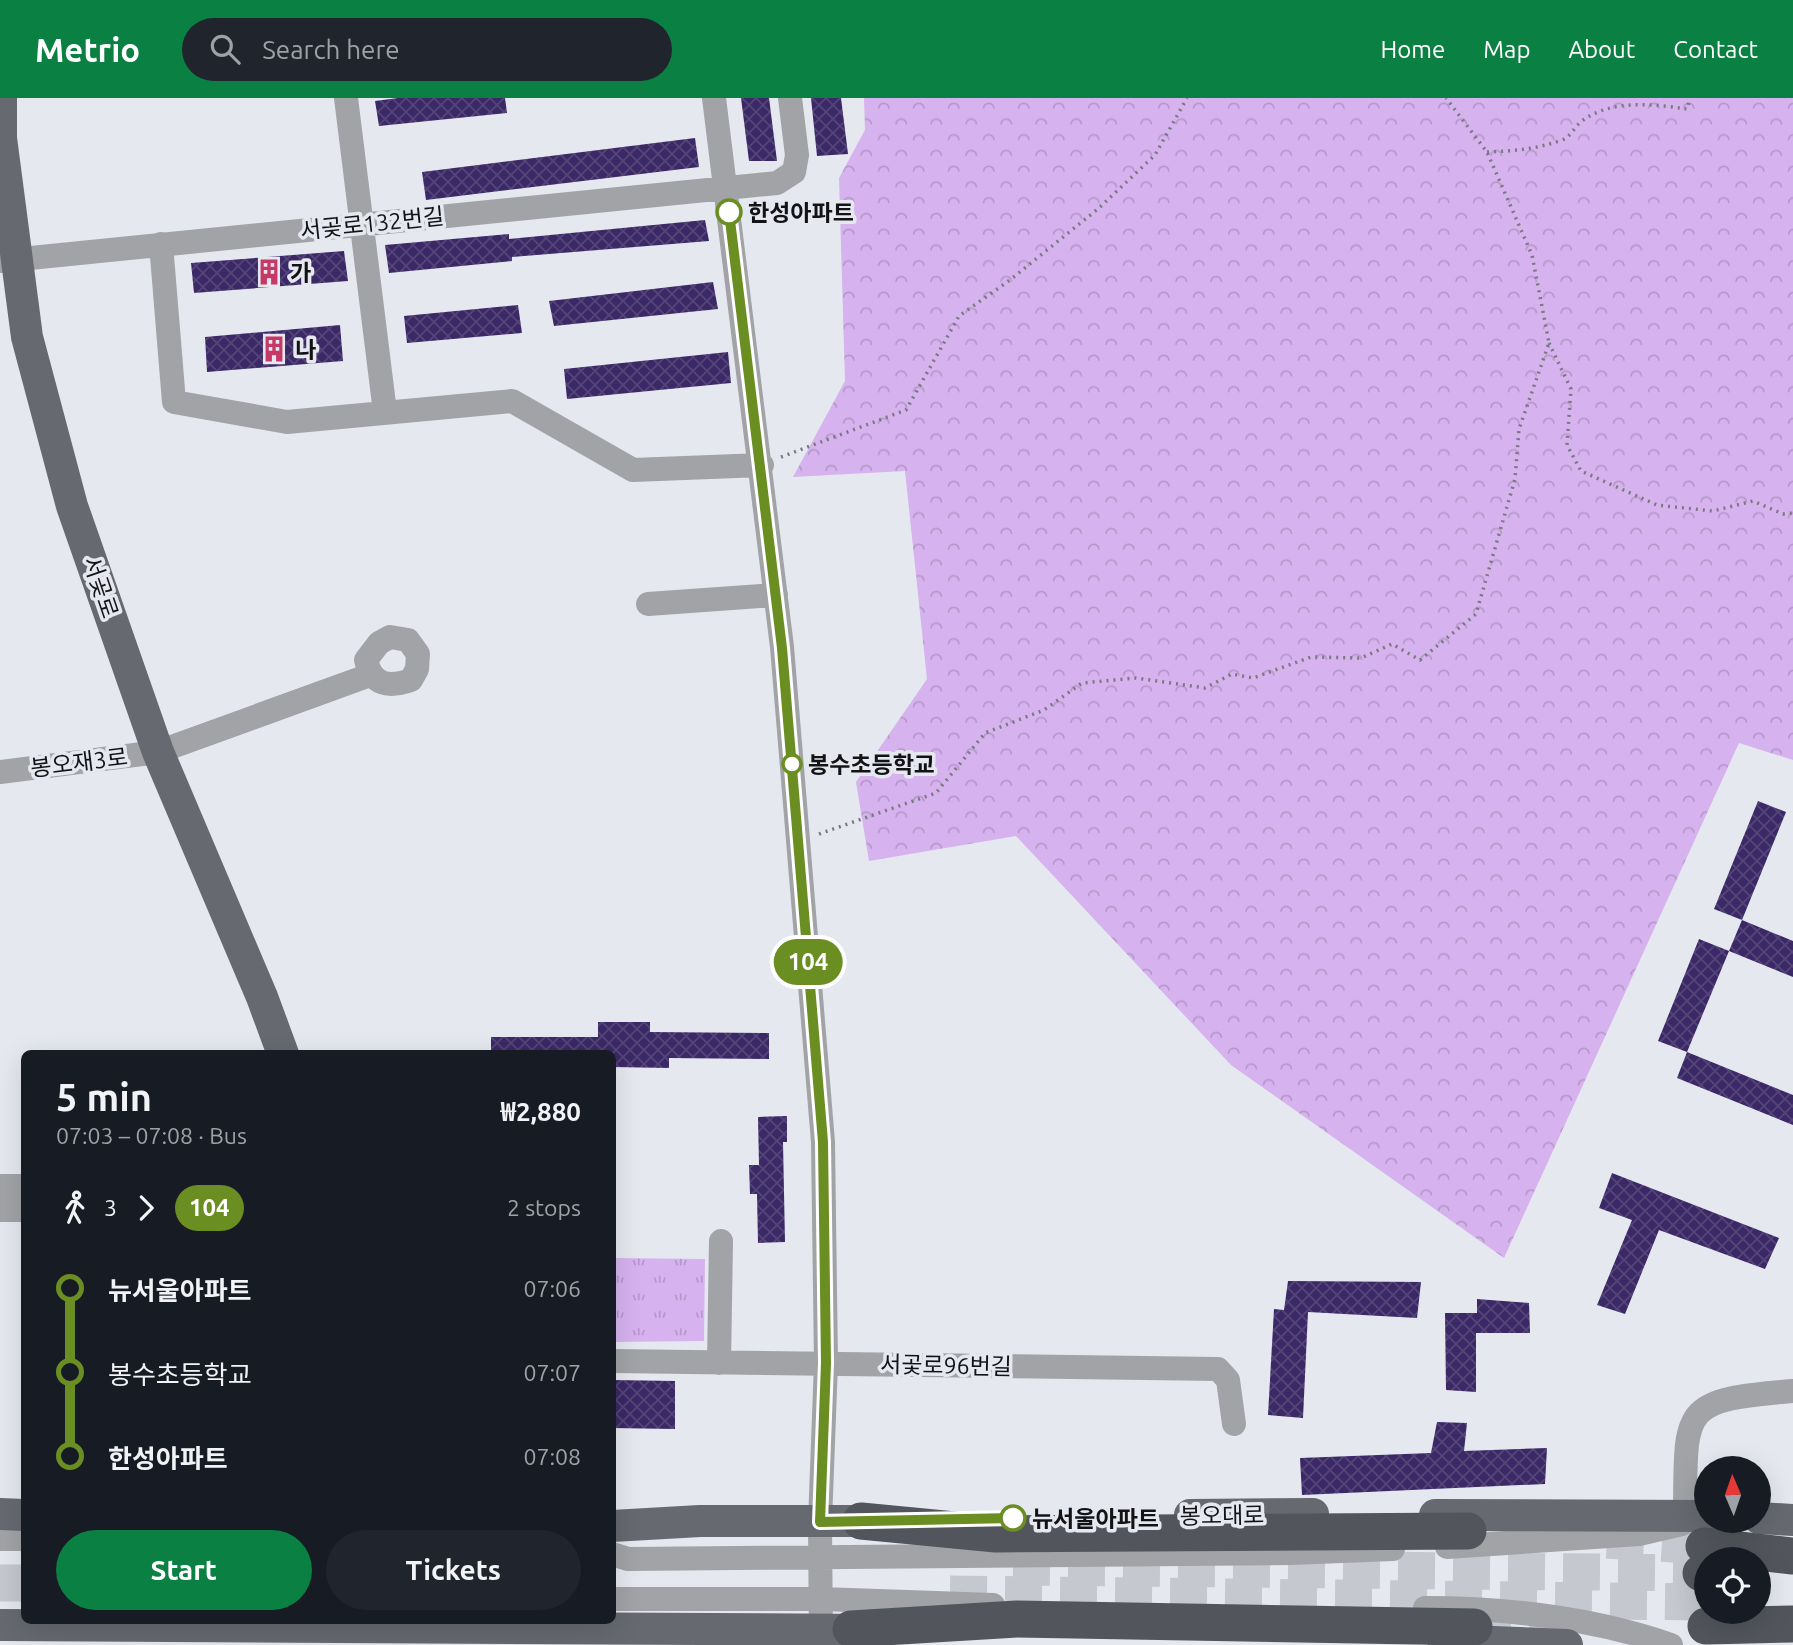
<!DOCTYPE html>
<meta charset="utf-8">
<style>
body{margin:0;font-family:Ubuntu,"Noto Sans KR",sans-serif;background:#20242c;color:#f1f3f6;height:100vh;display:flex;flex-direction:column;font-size:26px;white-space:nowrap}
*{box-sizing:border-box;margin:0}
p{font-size:23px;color:#9ea1a6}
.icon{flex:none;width:38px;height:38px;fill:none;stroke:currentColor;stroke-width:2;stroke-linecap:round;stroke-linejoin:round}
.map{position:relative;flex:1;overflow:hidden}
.sheet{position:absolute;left:21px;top:952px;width:595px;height:574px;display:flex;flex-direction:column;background:#171b24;border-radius:10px;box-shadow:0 7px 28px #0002}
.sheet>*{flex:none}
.badge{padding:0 14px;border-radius:23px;font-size:24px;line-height:46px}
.needle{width:46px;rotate:358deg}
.tools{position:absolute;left:1694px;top:1358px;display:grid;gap:14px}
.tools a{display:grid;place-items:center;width:77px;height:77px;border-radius:50%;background:#171b24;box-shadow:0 7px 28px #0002;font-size:35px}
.map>.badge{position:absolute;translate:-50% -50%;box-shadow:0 0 0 4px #fff}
.legs{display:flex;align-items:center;gap:10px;height:77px;padding:0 35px;font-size:23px}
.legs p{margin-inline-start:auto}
.summary{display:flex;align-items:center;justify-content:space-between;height:119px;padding:0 35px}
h1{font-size:38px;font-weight:700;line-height:52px}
.primary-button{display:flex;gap:14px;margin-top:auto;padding:14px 35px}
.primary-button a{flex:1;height:80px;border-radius:42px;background:#0b8043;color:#fff;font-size:28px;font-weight:700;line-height:80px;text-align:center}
.primary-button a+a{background:#20242c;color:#f1f3f6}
ul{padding:0 35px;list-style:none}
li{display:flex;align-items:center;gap:24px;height:84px;font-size:26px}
li i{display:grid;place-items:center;width:10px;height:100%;margin:0 9px;background:currentColor}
li i::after{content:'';width:18px;height:18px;margin:-9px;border:5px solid;border-radius:50%;background:#171b24}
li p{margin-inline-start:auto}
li:first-child i{background:linear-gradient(#0000 50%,currentColor 0)}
li:last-child i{background:linear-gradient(currentColor 50%,#0000 0)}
header{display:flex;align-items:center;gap:42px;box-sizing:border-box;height:98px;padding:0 35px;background:#0b8043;color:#fff}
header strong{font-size:33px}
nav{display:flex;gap:38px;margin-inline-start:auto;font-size:24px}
.search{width:490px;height:63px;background:#20242c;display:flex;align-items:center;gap:18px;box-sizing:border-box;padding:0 24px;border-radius:38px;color:#9ea1a6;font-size:26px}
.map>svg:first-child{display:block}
</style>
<header>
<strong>Metrio</strong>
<div class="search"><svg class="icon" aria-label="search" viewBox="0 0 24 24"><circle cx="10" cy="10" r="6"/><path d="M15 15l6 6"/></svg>Search here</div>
<nav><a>Home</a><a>Map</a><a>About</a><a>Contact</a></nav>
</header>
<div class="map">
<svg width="1793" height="1547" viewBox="0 0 1793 1547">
<defs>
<pattern id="forest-crowns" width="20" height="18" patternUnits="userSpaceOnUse" patternTransform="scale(1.75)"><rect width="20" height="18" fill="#d6b2ee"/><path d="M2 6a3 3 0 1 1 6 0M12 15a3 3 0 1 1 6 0" fill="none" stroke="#b798cb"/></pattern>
<pattern id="park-tufts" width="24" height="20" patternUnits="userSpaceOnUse" patternTransform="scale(1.75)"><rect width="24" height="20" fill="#d6b2ee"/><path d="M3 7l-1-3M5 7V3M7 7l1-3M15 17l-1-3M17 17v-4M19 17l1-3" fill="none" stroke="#b798cb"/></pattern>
<pattern id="building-cross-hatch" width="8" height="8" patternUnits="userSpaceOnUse" patternTransform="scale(1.75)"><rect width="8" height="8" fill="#3b2867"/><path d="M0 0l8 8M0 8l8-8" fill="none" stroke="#544577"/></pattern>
</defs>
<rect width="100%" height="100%" fill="#e6e8f0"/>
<path fill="url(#forest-crowns)" d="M864 0H1793V662L1739 645 1504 1160 1231 967 1016 738 869 763 856 684 927 581 905 373 793 379 845 283 839 80 865 32Z"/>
<path fill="url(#park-tufts)" d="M613 1160 705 1161 704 1243 613 1244Z"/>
<path fill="url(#building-cross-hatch)" d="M398 0H505L507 15 379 28 375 3Z
M741 0H769L777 63H749Z
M811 0H841L848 56 817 58Z
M695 40 699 69 426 102 422 74Z
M705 122 709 143 512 159V163L389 175 385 147 509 136V141Z
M344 153 348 183 194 195 191 165Z
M713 184 718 211 554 228 549 203Z
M518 207 522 235 407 245 404 218Z
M340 227 343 263 207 274 205 239Z
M728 254 731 285 567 301 564 271Z
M1758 703 1786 714 1742 822 1714 811Z
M1742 822 1793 843V879L1729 853Z
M1699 841 1729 853 1687 954 1658 943Z
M598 924H650V934L769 935V961L669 960V970L612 969V956H491V939H598Z
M1687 954 1793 997V1027L1677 980Z
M787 1018V1044H783L785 1144 758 1145 757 1096H750L749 1067H759L758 1019Z
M1612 1075 1779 1140 1765 1171 1659 1132 1625 1216 1597 1207 1632 1122 1599 1110Z
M1288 1183 1421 1184 1417 1220 1308 1214 1303 1320 1268 1317 1274 1211 1284 1212Z
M1477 1201 1529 1205 1530 1235H1476V1294L1446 1292 1445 1215H1477Z
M612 1282 675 1283V1331L612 1330Z
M1437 1324 1467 1325 1464 1353 1547 1350 1545 1386 1302 1397 1300 1360 1431 1355Z"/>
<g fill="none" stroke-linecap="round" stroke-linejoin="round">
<path stroke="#c6c8cf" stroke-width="37" stroke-dasharray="37 18" stroke-linecap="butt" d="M1607 1442 1704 1448
M1013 1469 1701 1475
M0 1485H24
M950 1496 1701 1504
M1474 1529 1581 1528"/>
<path stroke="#797a80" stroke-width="3.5" stroke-dasharray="2 5" stroke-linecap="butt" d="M1487 54C1514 53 1537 51 1562 42 1571 39 1574 29 1582 23 1611 1 1654 6 1687 11L1690 0
M1549 245 1571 291 1567 347 1581 373 1657 407 1713 413 1753 403 1783 416 1793 415
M781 359 906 312 959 218 1010 182 1099 110 1155 57 1187 0
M819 736 936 695 985 635 1044 612 1082 585 1136 580 1205 590 1232 576 1253 580 1311 559 1361 560 1392 546 1420 562 1476 516 1515 381 1519 331 1549 245 1532 157 1487 54 1446 0"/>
<path stroke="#a1a3a6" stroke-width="24" d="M346 0 385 314
M714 0 782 549 823 1044 826 1265 820 1424 821 1547
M161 146 174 304 287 324 512 303 633 372 762 367
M0 163 777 85 794 74 797 57 790 0
M648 506 776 497
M390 539 408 542 418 556 417 571 411 582C388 590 372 587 366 562L379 545Z
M0 674 158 654 370 577
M0 1088H24
M0 1112H24
M612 1263 1218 1271 1228 1282 1234 1326
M719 1265 721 1143
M1685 1418C1686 1310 1679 1302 1793 1293
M0 1441H24
M1447 1449 1639 1436 1682 1426
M612 1456 628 1461 1291 1455 1393 1451
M612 1501H821L993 1507
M1425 1510C1508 1510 1592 1520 1671 1547"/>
<path stroke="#666a70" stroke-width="32" d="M1 0V40L27 239 72 408 158 654 262 899 283 956
M0 1416 24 1417
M1190 1417 1313 1416
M1435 1417 1706 1418
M1759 1420 1793 1422
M612 1428 700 1423H886
M0 1527 877 1532
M1443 1542 1567 1547"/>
<path stroke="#52565c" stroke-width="37" d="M861 1423 996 1436 1468 1433
M1704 1448 1793 1458
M1701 1475H1706
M1706 1528 1793 1526
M851 1531 1017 1521 1474 1529"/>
</g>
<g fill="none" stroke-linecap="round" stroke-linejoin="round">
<g stroke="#fff" stroke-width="16">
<path id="line-1" d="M729 114 782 550 823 1044 826 1265 820 1424 1013 1420"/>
</g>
<use href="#line-1" stroke="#6b8e23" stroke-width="10"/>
</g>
<defs>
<g id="building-bare" transform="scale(2.1)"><path d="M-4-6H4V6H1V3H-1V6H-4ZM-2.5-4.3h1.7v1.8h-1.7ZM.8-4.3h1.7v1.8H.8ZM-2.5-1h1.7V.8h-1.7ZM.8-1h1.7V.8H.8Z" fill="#c63865" stroke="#e6e8f0" stroke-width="2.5" paint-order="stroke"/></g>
</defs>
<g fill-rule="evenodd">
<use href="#building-bare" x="269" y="174"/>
<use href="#building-bare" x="274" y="251"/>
</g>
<g fill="#fff" stroke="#6b8e23" stroke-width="3.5">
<circle cx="729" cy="114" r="12"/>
<circle cx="792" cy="666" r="9"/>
<circle cx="1013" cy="1420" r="12"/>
</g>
<g text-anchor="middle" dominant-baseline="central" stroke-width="7" stroke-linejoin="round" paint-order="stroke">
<g font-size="23" font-weight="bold" fill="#131316" stroke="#e6e8f0" text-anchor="start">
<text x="748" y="114">한성아파트</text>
<text x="808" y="666">봉수초등학교</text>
<text x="1032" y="1420">뉴서울아파트</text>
</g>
<g font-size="23" fill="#131316" stroke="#e6e8f0">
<text transform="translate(372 125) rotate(-6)">서곶로132번길</text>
<text transform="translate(101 489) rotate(71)">서곶로</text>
<text transform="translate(79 664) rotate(-7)">봉오재3로</text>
<text transform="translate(946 1267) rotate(1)">서곷로96번길</text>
<text transform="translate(1222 1417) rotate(-1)">봉오대로</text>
</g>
<g font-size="23" font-weight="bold" fill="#131316" stroke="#e6e8f0" text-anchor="start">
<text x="290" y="174">가</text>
<text x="295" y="251">나</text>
</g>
</g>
</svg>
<div class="tools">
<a><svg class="needle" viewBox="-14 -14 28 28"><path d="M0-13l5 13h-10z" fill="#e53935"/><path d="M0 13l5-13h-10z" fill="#9ea1a6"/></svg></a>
<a><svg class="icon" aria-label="locate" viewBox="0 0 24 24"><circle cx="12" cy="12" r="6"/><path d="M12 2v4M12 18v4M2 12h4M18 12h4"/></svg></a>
</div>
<b class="badge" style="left:808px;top:864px;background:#6b8e23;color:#fff">104</b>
<section class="sheet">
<div class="summary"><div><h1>5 min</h1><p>07:03 – 07:08 · Bus</p></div><b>₩2,880</b></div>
<div class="legs"><svg class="icon" aria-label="walk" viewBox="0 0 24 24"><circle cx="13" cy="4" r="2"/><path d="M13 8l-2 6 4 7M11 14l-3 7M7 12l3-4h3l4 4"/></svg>3<svg class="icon" aria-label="forward" viewBox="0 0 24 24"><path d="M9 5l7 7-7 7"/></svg><b class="badge" style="background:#6b8e23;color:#fff">104</b><p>2 stops</p></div>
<ul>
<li><i style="color:#6b8e23"></i><b>뉴서울아파트</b><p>07:06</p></li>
<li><i style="color:#6b8e23"></i><span>봉수초등학교</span><p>07:07</p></li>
<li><i style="color:#6b8e23"></i><b>한성아파트</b><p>07:08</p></li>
</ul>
<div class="primary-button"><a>Start</a><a>Tickets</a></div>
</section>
</div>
